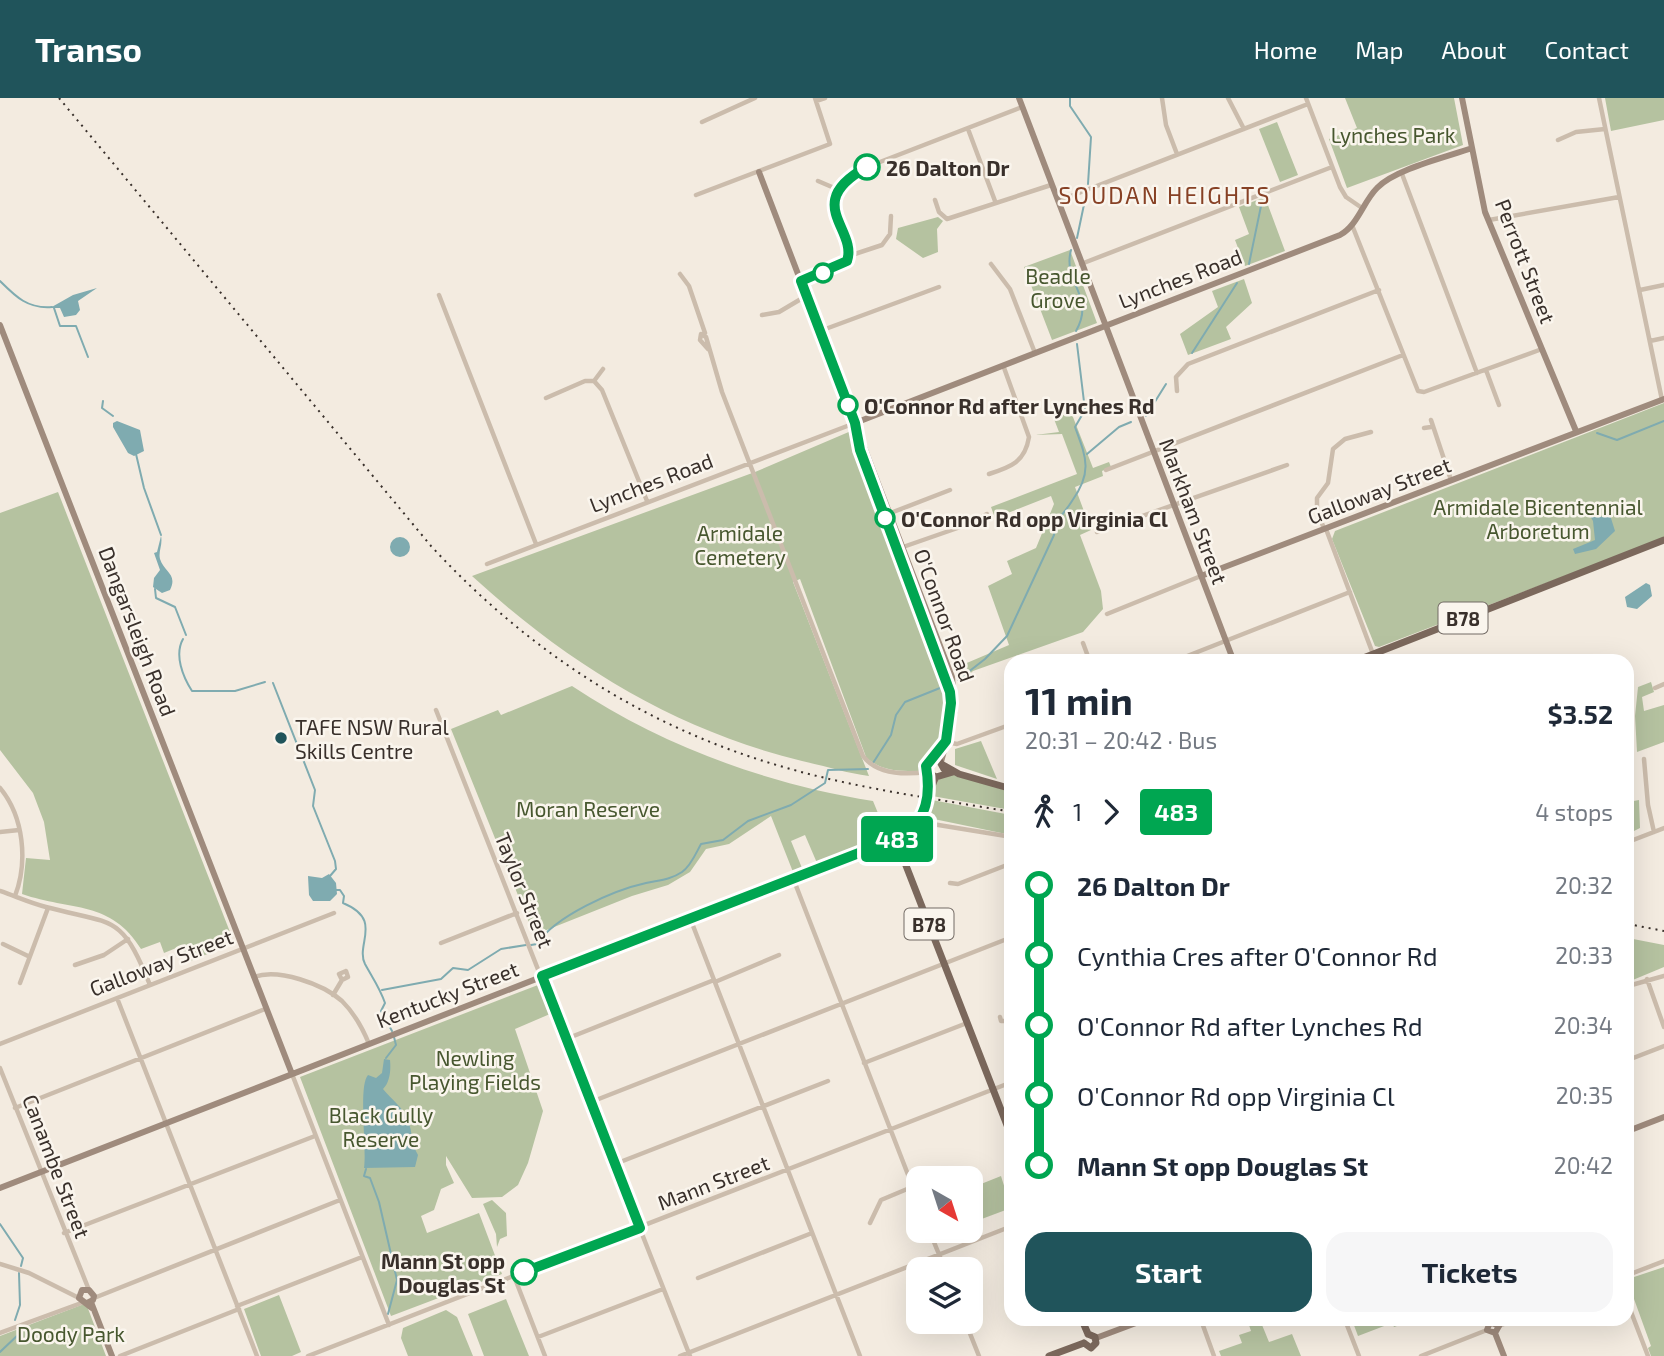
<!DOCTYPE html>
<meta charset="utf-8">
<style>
body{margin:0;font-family:"Exo 2",sans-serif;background:#f6f6f7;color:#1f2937;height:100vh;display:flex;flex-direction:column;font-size:26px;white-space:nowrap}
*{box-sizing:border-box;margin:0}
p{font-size:23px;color:#747a83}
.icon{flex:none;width:38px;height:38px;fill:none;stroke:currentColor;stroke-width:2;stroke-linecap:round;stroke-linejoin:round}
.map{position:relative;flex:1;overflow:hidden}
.sheet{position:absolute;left:1004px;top:556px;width:630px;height:672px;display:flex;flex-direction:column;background:#fff;border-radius:21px;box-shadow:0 7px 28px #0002}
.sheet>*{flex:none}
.badge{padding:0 14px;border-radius:5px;font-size:24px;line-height:46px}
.needle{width:46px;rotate:141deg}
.buttons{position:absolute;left:906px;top:1068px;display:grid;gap:14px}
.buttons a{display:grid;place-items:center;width:77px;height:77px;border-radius:14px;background:#fff;box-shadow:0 7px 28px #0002;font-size:35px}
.map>.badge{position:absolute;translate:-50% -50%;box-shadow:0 0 0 4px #fff}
.legs{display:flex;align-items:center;gap:10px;height:77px;padding:0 21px;font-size:23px}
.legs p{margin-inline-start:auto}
.head{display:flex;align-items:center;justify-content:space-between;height:119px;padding:0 21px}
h1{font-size:38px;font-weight:700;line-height:52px}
.primary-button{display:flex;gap:14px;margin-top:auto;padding:14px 21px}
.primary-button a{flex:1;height:80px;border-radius:21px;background:#20545b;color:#fff;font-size:28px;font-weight:700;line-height:80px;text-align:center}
.primary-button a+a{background:#f6f6f7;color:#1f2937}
ul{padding:0 21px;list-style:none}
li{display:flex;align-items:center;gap:24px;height:70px;font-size:26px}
li i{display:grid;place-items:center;width:10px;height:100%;margin:0 9px;background:currentColor}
li i::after{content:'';width:18px;height:18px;margin:-9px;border:5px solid;border-radius:50%;background:#fff}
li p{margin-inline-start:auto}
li:first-child i{background:linear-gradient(#0000 50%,currentColor 0)}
li:last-child i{background:linear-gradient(currentColor 50%,#0000 0)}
header{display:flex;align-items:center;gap:42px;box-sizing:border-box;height:98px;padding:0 35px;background:#20545b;color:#fff}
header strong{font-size:33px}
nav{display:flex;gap:38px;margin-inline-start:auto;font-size:24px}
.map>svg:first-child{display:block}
</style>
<header>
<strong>Transo</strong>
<nav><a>Home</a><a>Map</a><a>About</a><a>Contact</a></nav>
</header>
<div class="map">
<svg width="1664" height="1258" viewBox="0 0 1664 1258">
<rect width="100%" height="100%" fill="#f3ebe0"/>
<path fill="#b5c2a0" d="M1345 0H1454L1463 47 1347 90 1329 41 1357 30Z
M1605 0H1664V22L1611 33Z
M1277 24 1298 77 1280 84 1259 31Z
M1265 99 1285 153 1245 168 1235 142 1249 136 1239 109Z
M938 119 943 123 937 131 938 154 923 160 896 141 898 130Z
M1070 152 1097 225 1052 242 1024 169Z
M1244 181 1252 205 1226 229 1231 241 1188 257 1180 236 1218 209 1212 193Z
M1664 305V440L1379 549 1375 548 1332 441 1335 433Z
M1071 314 1093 370 1109 364 1111 369 1102 373 1103 378 1075 389 1091 432 1080 437 1101 493 1103 511 1083 534 973 573 960 584 955 570 1009 547 988 488 1012 476 1007 463 1036 450 1054 406 1051 398 995 420 991 409 1077 376 1062 336 1035 337 1059 334 1054 321Z
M851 333 947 597 942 633 921 673C901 673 881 674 866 659L800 481 793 484 869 678C846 675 825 668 802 663 675 632 568 566 472 478L755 374Z
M58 394 230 834 231 843 227 848 188 864 181 848 164 855 160 844 141 851C111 802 71 813 22 796L26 760 50 762 44 724 33 695 0 652V415Z
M1651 584 1654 594 1642 599 1644 613 1664 607V644L1637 654 1635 618 1638 589Z
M572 588C662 648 767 686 873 703L887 737 817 765 805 737 791 743 802 770 793 774 771 718 729 746 706 751 690 774 668 787 632 798 534 837 451 631 498 612 501 617Z
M981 643 997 681 955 667V651Z
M953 676 1011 694V712L932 698 933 689 941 678Z
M932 702 1011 717V737L929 720Z
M1639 702 1640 730 1628 736V704Z
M1628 840 1664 847V869L1628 884Z
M538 887 550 916 515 931 543 1013 528 1065 518 1087 502 1099 472 1100 446 1058V1067L454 1085 441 1091 434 1112 421 1118 427 1135 479 1115 502 1176 391 1218 300 979Z
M1001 1078 1011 1110 971 1125V1090Z
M492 1102 506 1115 507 1138 500 1141 497 1149 496 1136 483 1106Z
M1664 1169V1258H1651L1648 1250 1651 1248 1634 1201 1629 1202 1628 1181Z
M279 1197 301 1254 292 1258H261L244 1211Z
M506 1201 529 1258H484L468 1216Z
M84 1206 87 1208 106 1258H0V1238Z
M446 1212 457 1219 473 1258H408L401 1240 403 1230Z
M1260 1222 1269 1244 1292 1236 1301 1258H1221L1219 1253 1242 1245 1239 1237 1251 1233 1248 1224Z
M1352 1222H1404L1406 1225 1394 1229 1392 1225 1358 1238Z"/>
<path fill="#7fabb0" d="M97 190 78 203 80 212 76 217 64 219 60 210H50L73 197Z
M117 323 140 332 144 353 134 358 128 355 113 329V325Z
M1591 414 1599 419 1610 417 1615 433 1596 451 1575 456 1573 451 1595 442 1593 423 1589 416Z
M161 438C163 446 158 454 160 461 164 474 178 476 170 492L162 495 153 489 154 480 160 472 154 455 157 454Z
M390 449a10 10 0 1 1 20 0a10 10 0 1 1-20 0Z
M1646 485 1650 487 1652 498 1637 511 1627 509 1625 499Z
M329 776 336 785 337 796 330 803H313L309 797 308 778 322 780Z
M384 961 390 962C391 972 390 984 383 991 392 1002 403 1009 408 1023 413 1035 411 1046 418 1057L415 1069 364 1070C367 1051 358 988 368 977L376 980 382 975Z"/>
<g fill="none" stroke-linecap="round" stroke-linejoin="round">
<path stroke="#7fabb0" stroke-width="2" d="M1070 0V8L1091 39 1088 86
M1077 140 1086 97
M1071 152C1062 185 1096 198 1076 233
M1249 166 1261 108
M0 183C16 199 28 211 52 209
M54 210 60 228H76L88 259
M1192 255 1237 185
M103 303 102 310 113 318
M1146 318 1166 286
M1597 335 1617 342 1664 323
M136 356 144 390 161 437
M1087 356 1119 329 1131 324
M155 491 156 500 175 509 186 537
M183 541C174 557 183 579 192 593H235L265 584
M958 582 985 561 1007 538 1054 437C1056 420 1064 416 1072 403 1093 374 1086 359 1075 329L1085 312 1077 246
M273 585 315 692 313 708 335 763 336 771 330 778
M873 665 891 637 896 617 905 604 940 590
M335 792H340L344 798 343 805C384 822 355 846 365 866 372 879 380 890 385 905L381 913 392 933
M531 847 537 846C555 818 614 792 646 785 660 782 670 782 682 774 691 768 696 755 701 746L723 742 748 723 791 707 825 685 828 672 868 671
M382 892 441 881 453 870 468 872 501 851 526 847
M386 960 396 947 394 939
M366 1071 364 1078 370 1080 379 1104 397 1182 388 1216
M0 1126 23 1160 21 1168
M15 1222 20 1207 19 1175
M0 1254 19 1236"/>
<path stroke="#cbbcac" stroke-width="4.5" d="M1162 0 1166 27 1177 56
M1228 0 1244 31
M1306 0 1340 89 1346 99 1362 110
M1599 0 1662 302
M816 3 825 0
M702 24 755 0
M968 31 995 103
M1558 42 1576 34 1605 31
M1402 76 1477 275
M818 83 839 92
M696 97 830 46 815 0
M935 102 939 114 947 121 1051 87
M1058 103 1308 6
M1489 122 1619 99
M1352 127 1418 293 1424 294 1542 251
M849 158C840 117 819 95 867 69L1022 9
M991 166 1010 191 1035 255
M1081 166 1332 69
M680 176 689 188 705 235
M801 183 842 168 849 158 882 147 890 136 891 118
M1640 192 1664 187
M439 197 536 446
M762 217 779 214 806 198
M820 233 939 189
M1650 243 1664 240
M708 251 700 242 701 236 706 239 722 294 863 658C877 677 904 677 927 674
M1486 272 1499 307
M594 283 603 271
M1177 293 1176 279 1188 266 1379 192
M546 300 585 283H594L602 292 647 403
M1431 322 1451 382
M1424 330 1431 329
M1106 372 1403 257
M989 376C1011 369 1025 364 1029 339L1003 267
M888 416 950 392
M1324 431 1317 411V400L1328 385 1333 351 1345 341 1371 334
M1326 431 1376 564
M1097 434 1287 367
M903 449 969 426 987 416
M487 466 855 325
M1107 516 1201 478
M1083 545 1090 564
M1172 564 1350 494
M1655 590 1664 586
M436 612 690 1258
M946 644 957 646 1012 626
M1644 661 1648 707 1654 734
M0 690C24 719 28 764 15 798
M885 718 895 741
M920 724 1012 739
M0 734 19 732
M1628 744 1664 730
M793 780 919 1105
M950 785 958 786 1012 765
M0 793C15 798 30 805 46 809 114 827 121 815 150 887
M690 820 860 1258
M441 845 517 815
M3 846 28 858
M75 867 104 857 128 841
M254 879C278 870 323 886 342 903 353 914 363 931 369 946
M1647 881 1664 929
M715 884 779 857
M20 885 48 810
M1628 888 1664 878
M333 897 342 882 348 879 346 873 339 876 342 882
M117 900 257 1258
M1000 919 1001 923H1006L1010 915
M566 941 714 882
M0 946 334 815
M1628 962 1664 948
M864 965 967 925
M0 970 89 1192
M292 976 389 1227
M591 1004 1012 839
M15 1010 265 911
M615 1066 828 983
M870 1125 881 1102 912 1089
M929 1132 945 1171
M64 1135 315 1038
M0 1166 29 1175 79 1200
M1628 1177 1664 1163
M514 1178 545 1258
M698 1180 812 1135
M94 1200 340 1102
M1628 1206 1648 1258
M237 1208 362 1159
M1201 1222 1214 1258
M1345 1222 1359 1258
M965 1223 979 1258
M1499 1228 1514 1222
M0 1235 84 1204
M538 1239 663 1191
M120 1258 239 1211
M308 1258 1012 984
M680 1258 1012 1128
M1421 1258 1487 1232"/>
<path stroke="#9f8b7d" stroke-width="6" d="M1019 0 1234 564
M1462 0 1485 114 1576 333
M759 74 952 579 955 612 941 664
M0 227 292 976
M855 325 1340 137C1358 127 1363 104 1377 90 1395 71 1447 59 1472 50
M857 333 860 352 950 594 949 621
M1201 478 1664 301
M1628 1033 1664 1019
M0 1090 895 741 907 744
M91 1204 112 1258
M87 1205 93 1202 94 1198 89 1192H82L79 1200 92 1210
M1490 1224 1499 1228 1495 1235
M1490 1224 1487 1232 1495 1235
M1495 1235 1504 1258
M1096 1240 1144 1222"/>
<path stroke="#7b685c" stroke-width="7" d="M1353 564 1664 442
M943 667 959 676 1012 691
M953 674 936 679C929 691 929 704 923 717 916 735 903 744 905 765L1012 1040
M936 679 927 674 929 664 939 662 944 671
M1082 1222 1088 1236
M1084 1245 1091 1250 1096 1245 1095 1239 1088 1236
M1049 1258 1084 1245"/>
<path stroke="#39302b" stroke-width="2" stroke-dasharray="2 5" stroke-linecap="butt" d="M59 0 431 448C529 554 647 631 787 670 860 691 937 701 1012 714
M1628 826 1664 833"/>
</g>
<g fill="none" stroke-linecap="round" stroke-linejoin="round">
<g stroke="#fff" stroke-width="16">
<path id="line-1" d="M524 1174 640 1130 542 878 895 741 907 744C924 715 932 703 926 668L946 643 951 605 950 594 860 352 855 325 801 183 847 163C858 131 801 105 867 69"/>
</g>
<use href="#line-1" stroke="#00a651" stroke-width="10"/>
</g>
<g fill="#fff" stroke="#00a651" stroke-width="3.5">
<circle cx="867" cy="69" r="12"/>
<circle cx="823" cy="175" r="9"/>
<circle cx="848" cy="307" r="9"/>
<circle cx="885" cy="420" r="9"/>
<circle cx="524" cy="1174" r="12"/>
</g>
<circle fill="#20545b" stroke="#faf5ed" stroke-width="2.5" cx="281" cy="640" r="7"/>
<g text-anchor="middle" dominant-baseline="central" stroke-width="5" stroke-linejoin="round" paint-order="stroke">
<g fill="#faf5ed" stroke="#736b65" stroke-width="2">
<rect x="1438.5" y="504.5" width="49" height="31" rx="5"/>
<rect x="904.5" y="810.5" width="49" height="31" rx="5"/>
</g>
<g font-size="19" font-weight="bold" fill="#39302b">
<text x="1463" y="520">B78</text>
<text x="929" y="826">B78</text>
</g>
<g font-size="21" fill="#47572f" stroke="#faf5ed">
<text x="1393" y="36">Lynches Park</text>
<text x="1058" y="177">Beadle<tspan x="1058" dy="24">Grove</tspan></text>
<text x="1538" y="408">Armidale Bicentennial<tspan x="1538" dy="24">Arboretum</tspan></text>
<text x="740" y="434">Armidale<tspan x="740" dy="24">Cemetery</tspan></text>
<text x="588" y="710">Moran Reserve</text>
<text x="475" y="959">Newling<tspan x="475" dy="24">Playing Fields</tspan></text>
<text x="381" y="1016">Black Gully<tspan x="381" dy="24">Reserve</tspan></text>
<text x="71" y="1235">Doody Park</text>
</g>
<g font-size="21" font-weight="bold" fill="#39302b" stroke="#faf5ed" text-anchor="start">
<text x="886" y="69">26 Dalton Dr</text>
<text x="864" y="307">O'Connor Rd after Lynches Rd</text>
<text x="901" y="420">O'Connor Rd opp Virginia Cl</text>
<text x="505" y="1162" text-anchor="end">Mann St opp<tspan x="505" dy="24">Douglas St</tspan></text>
</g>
<g font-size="21" fill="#39302b" stroke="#faf5ed">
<text transform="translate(1526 163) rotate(69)">Perrott Street</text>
<text transform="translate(1180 180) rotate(-21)">Lynches Road</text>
<text transform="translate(651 384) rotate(-21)">Lynches Road</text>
<text transform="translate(1379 392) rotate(-21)">Galloway Street</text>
<text transform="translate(1194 413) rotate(69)">Markham Street</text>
<text transform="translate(945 517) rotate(70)">O'Connor Road</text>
<text transform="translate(138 533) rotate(69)">Dangarsleigh Road</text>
<text transform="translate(525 792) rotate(68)">Taylor Street</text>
<text transform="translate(161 864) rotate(-21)">Galloway Street</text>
<text transform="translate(447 896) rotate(-21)">Kentucky Street</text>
<text transform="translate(57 1068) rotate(69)">Canambe Street</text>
<text transform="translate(713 1084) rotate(-21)">Mann Street</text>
</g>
<g font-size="21" fill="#39302b" stroke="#faf5ed" text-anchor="start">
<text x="295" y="628">TAFE NSW Rural<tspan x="295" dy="24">Skills Centre</tspan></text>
</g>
<g font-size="23" letter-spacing="2" fill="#874125" stroke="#faf5ed">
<text x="1165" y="97">SOUDAN HEIGHTS</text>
</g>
</g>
</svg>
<div class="buttons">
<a><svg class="needle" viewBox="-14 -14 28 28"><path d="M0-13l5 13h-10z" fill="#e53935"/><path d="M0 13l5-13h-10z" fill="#747a83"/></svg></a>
<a><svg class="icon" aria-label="layers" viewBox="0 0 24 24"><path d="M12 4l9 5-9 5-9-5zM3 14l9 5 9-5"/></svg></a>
</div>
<b class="badge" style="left:897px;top:741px;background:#00a651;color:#fff">483</b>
<section class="sheet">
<div class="head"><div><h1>11 min</h1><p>20:31 – 20:42 · Bus</p></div><b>$3.52</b></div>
<div class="legs"><svg class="icon" aria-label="walk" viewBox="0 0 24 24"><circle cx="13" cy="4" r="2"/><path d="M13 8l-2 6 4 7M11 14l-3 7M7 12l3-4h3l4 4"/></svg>1<svg class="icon" aria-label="forward" viewBox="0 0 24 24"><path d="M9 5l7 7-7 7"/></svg><b class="badge" style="background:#00a651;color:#fff">483</b><p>4 stops</p></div>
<ul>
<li><i style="color:#00a651"></i><b>26 Dalton Dr</b><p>20:32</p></li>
<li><i style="color:#00a651"></i><span>Cynthia Cres after O'Connor Rd</span><p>20:33</p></li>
<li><i style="color:#00a651"></i><span>O'Connor Rd after Lynches Rd</span><p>20:34</p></li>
<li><i style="color:#00a651"></i><span>O'Connor Rd opp Virginia Cl</span><p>20:35</p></li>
<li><i style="color:#00a651"></i><b>Mann St opp Douglas St</b><p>20:42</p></li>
</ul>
<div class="primary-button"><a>Start</a><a>Tickets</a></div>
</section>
</div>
